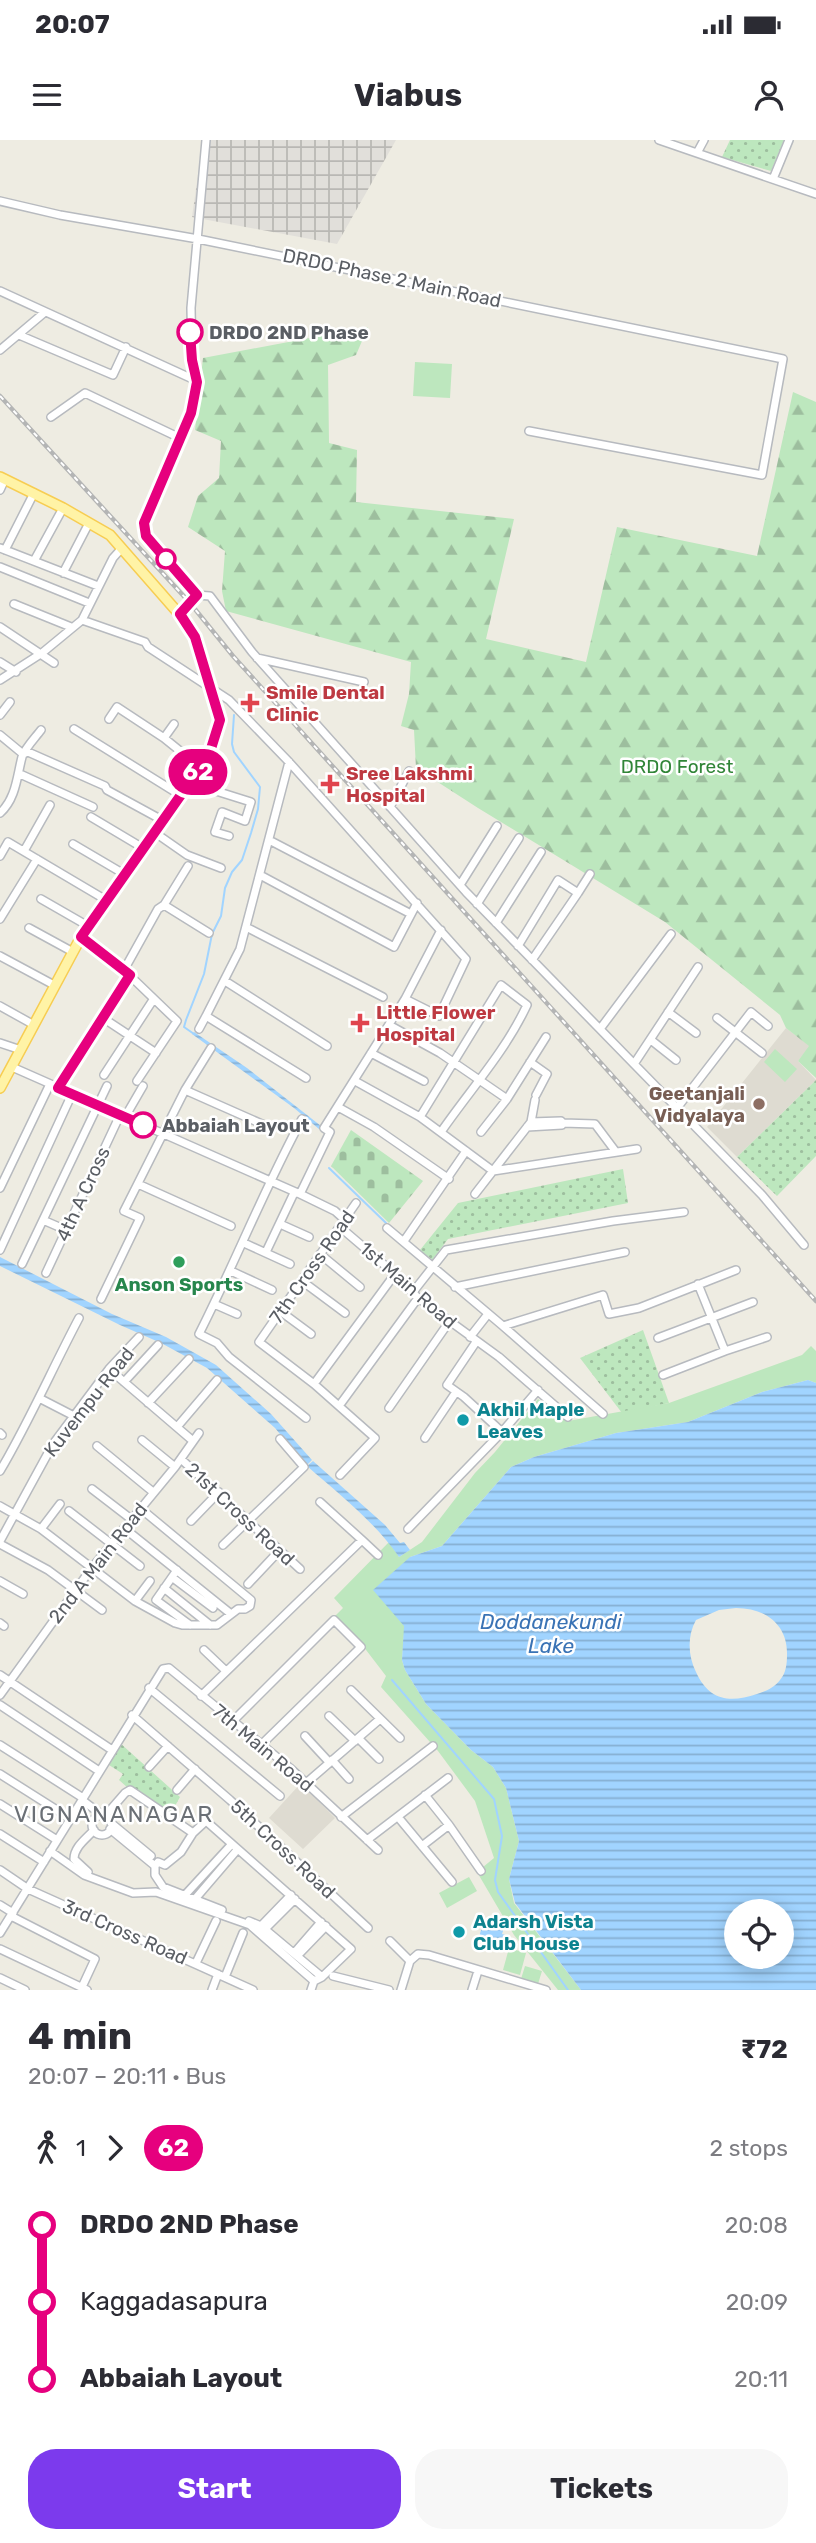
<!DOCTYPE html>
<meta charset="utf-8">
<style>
body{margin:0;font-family:Rubik,sans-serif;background:#f7f7f7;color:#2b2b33;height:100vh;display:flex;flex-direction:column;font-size:26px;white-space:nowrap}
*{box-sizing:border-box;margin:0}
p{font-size:23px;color:#7c7c81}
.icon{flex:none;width:38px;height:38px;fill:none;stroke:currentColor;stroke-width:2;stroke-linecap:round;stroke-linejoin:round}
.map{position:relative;height:1850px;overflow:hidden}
.side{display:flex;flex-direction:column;background:#fff;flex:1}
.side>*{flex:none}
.badge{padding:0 14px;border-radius:23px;font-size:24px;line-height:46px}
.buttons{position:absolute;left:724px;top:1759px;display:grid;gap:14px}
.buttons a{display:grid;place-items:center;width:70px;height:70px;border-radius:50%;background:#fff;box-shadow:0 4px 18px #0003;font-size:35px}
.map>.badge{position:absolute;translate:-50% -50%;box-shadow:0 0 0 4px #fff}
.legs{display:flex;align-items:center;gap:10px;height:77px;padding:0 28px;font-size:23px}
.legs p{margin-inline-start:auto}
.overview{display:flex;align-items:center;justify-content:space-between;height:119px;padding:0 28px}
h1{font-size:38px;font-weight:700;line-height:52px}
.action{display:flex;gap:14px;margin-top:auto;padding:14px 28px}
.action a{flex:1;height:80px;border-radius:28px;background:#7c3aed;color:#fff;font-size:28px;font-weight:700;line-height:80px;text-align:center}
.action a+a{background:#f7f7f7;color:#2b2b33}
ul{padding:0 28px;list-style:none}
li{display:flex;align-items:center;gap:24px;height:77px;font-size:26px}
li i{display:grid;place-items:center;width:10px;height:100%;margin:0 9px;background:currentColor}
li i::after{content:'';width:18px;height:18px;margin:-9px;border:5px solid;border-radius:50%;background:#fff}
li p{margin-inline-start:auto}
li:first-child i{background:linear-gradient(#0000 50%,currentColor 0)}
li:last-child i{background:linear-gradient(currentColor 50%,#0000 0)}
.status{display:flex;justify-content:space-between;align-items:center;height:49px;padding:0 35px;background:#fff;direction:ltr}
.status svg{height:19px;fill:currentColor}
header{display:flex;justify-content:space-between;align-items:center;height:91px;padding:0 28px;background:#fff;font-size:32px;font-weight:700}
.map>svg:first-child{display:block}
</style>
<div class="status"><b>20:07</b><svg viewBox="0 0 49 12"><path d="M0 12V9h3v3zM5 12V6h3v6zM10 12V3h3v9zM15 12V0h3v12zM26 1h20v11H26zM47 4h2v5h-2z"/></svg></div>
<header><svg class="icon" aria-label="menu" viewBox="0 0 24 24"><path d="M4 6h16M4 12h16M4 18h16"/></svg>Viabus<svg class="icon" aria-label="person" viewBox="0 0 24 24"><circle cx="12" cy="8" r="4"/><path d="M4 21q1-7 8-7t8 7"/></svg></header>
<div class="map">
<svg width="816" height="1850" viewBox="0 0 816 1850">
<defs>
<pattern id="industrial-grid" width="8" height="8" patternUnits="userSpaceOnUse" patternTransform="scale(1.75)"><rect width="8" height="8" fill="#e1dfda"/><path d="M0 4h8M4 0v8" fill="none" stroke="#b9b8b4"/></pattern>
<pattern id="grass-dots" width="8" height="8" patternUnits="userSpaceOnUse" patternTransform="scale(1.75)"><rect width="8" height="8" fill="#bde7be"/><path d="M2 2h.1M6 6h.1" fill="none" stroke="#9dbe9e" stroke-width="1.8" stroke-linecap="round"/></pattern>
<pattern id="forest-firs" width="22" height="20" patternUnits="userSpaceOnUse" patternTransform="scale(1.75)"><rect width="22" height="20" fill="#bde7be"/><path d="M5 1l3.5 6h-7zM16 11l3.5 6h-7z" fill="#9dbe9e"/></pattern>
<pattern id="cemetery-stones" width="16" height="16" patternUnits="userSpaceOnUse" patternTransform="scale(1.75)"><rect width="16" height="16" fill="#bde7be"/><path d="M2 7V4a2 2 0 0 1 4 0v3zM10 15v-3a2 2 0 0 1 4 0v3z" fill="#9dbe9e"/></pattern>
<pattern id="water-rules" width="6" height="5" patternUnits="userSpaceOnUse" patternTransform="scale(1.75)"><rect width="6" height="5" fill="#a1d4ff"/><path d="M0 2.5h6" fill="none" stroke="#86afd2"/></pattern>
</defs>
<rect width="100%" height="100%" fill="#eeece2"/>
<path fill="url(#industrial-grid)" d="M203 0H396L337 104 192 77Z"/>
<path fill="#dedbd1" d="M786 888 810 906 798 921 816 940 737 1017 707 987Z
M301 1643 335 1678 303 1709 269 1678Z"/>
<path fill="url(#grass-dots)" d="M730 0H784L771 31 722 17Z
M816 940V1016L777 1056 737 1017Z
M623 1029 628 1063 448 1099 432 1120 420 1110 458 1063Z
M643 1190 669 1263 622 1273 580 1218Z
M120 1603 180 1657 166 1682 119 1640 123 1634 109 1625Z"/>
<path fill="url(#forest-firs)" d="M368 187 356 215 328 225 329 303 357 310 356 362 514 379 486 499 586 522 617 387 757 416 793 252 816 262V938L798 921 809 906 786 888 780 875 665 782 478 668 416 628 414 590 401 586 409 554 411 522 226 471 222 451 225 411 188 387 198 356 219 338 221 301 195 290 203 218Z"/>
<path fill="url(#cemetery-stones)" d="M351 990 423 1041 389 1083 331 1026Z"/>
<path fill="#bde7be" d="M415 222 452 224 450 258 413 256Z
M775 909 797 929 785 942 764 922Z
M811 1206 816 1211V1243L808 1240 762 1252 688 1282 616 1293 534 1317 511 1327 442 1406 410 1417 402 1520 405 1530 426 1564 471 1610 493 1627 506 1648 519 1701 509 1739 514 1763 581 1850H558L514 1795 477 1732 494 1718 475 1661 438 1611 381 1547 386 1536 363 1506 334 1477 343 1468 334 1458 389 1402 399 1417 422 1402 475 1333 495 1312 538 1259 568 1281 669 1263 802 1215Z
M469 1737 477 1751 447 1768 439 1753Z
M509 1808 526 1813 520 1835 503 1830Z
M525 1826 542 1831 538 1844 521 1839Z"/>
<path fill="url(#water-rules)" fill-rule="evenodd" d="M194 892 247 928 321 986 319 989 294 968 192 894Z
M0 1117 112 1174 166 1197 216 1225 271 1274 312 1320 306 1326 275 1288 207 1228 161 1203 120 1185 0 1126Z
M808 1240 816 1243V1850H581L515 1763 509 1739 519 1701 506 1648 493 1627 471 1610 426 1564 405 1530 402 1520 404 1486 373 1450 410 1417 442 1406 511 1327 534 1317 616 1293 688 1282 762 1252ZM736 1468C765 1468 788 1484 787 1515 787 1524 786 1533 780 1540 774 1548 766 1551 757 1554 730 1563 709 1561 696 1532 688 1516 687 1496 696 1480L719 1470ZM737 1771H782V1816H737Z
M313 1321 385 1385 400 1403 404 1402 410 1410 399 1417C375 1382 340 1355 307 1326Z
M484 1779 505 1785 502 1794 509 1796 505 1809 478 1801Z"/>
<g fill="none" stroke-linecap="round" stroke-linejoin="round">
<path stroke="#a1d4ff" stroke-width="2" d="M194 894 184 887 186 880 204 834 212 794 221 776 225 748 232 732 242 720 251 693 258 669 260 647 234 612 232 604 234 575
M329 1028 386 1083
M392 1540 494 1659 502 1696 495 1740 498 1752 568 1850"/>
<g stroke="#b7babf" stroke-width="10">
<path id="minor" d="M206 0 191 168 192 220 197 241 191 273 148 370 144 383 146 396 196 455 210 456 252 512 466 752 762 1055 804 1105
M659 0 816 54
M697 13 704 0
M773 39 789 0
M0 61 60 75 198 99 783 219 762 335 529 291
M0 151 197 241
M19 195 113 235 126 207
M0 210 45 172
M51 277 85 253 180 298
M0 350 5 339
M0 408 98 446
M5 410 34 353
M34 421 63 368
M0 427 89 463
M63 433 89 383
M14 464 71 487
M180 474 196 455
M82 480 145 502 148 507 229 560 289 622 466 819 439 876 405 859
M0 487 54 523
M257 518 364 542
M0 522 16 532
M0 540 42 513 82 480 113 418 122 408
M0 575 10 562
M109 579 117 567 164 598 201 628
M74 589 180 655
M0 595 23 614 28 612 105 646 107 650 162 680
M164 598 174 584
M289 622 240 809 206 876 306 938
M20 634 93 667
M194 636 216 651 251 662 245 681 222 672 215 692 229 696
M390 667 409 631
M0 673C16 659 17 636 22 617 25 608 35 598 41 590
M91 677 143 708
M154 692 187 715 221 728
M269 700 411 774
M73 704 124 734
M24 711 50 665
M0 716 8 702 106 760
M260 735 394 807 417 763
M460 745 497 686
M41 759 88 786
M477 764 519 698
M164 765 209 793
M0 779 37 719
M496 783 541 712
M246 787 383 857
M29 788 73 812
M81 797 124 830 177 881 137 941
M518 806 558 740 578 753 590 734
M0 816 54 845
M532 820 578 753
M124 830 158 769 164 765 188 726
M225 841 327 906
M0 866 34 885
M668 872 696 893
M103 878 156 913
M717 878 762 913
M389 885 440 913 507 959
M199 889 206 876
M600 889 671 794
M651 900 676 920
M0 903 21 910
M371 913 424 941
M530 922 547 934 536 955
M634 924 698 827
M12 927 300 1054 335 1071 345 1080
M104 935 153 860
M355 941 420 977 493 1031 637 1009
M58 948 130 836
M185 950 271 988
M338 967 374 987 449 1039
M677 968 751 872 768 886
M125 977 143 946
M420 977 501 845 527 865C505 912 470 950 441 992
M302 979C264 1049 235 1123 199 1194L217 1203 229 1217 306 1278
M531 982 561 981 563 983 595 984 616 1012
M527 987 562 985 563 983
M481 992 507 959 546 897
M138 1044 231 1086
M0 1048 50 944
M300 1054 330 992 324 988 405 859 441 790
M475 1054 531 982 535 960
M43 1080 66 1090
M280 1084 309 1097
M340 1087 395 1134 418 1158 499 1217 568 1277
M387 1088 503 1186 603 1155 609 1174 639 1168 736 1130
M404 1101 466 1011
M244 1103 290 1124
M0 1110 72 954
M266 1112 294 1053
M320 1114 360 1147
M22 1124 107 946
M231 1131 272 1150
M46 1133 120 975
M302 1141 345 1173
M698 1144 725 1211 767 1197
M455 1147 625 1112
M413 1152 446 1110 613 1081 684 1072
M101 1159 140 1078 124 1071 185 950 211 908
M214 1164 237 1174
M280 1171 311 1194
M503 1186 603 1274
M470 1197 488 1174
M658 1198 753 1162
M476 1202 447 1245 464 1257 502 1292
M109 1229 193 1301
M663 1235 725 1211
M124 1242 158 1205
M314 1244 395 1134
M39 1258 74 1276
M148 1263 189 1219
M339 1266 418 1158
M389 1268 449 1182
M177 1287 217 1240
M0 1293 2 1295
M425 1298 456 1252
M142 1300 175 1327
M97 1306 153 1352
M181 1319 300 1429
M0 1331C29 1282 52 1229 79 1178
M340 1335 375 1298 314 1244 259 1202 356 1063
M92 1349 131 1379
M0 1366 41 1389 135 1461 175 1483 182 1485H217L238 1469H245L250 1466 251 1460 140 1368
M69 1371 140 1426
M191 1381 219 1352
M124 1388 231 1474
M41 1389 60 1364
M408 1389 502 1292 538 1250
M362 1400 378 1415
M0 1401 53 1304 109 1229 139 1197
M0 1404 48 1430 102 1470
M223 1405 304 1327 280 1299
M177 1430 156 1460 190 1485
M173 1438 213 1468
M0 1441 23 1454
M248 1444 280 1410
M164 1448 210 1485
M135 1461 150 1441
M0 1483 4 1486
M204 1510 226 1531
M0 1535 112 1610
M149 1548 280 1656
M351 1550 400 1598
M0 1555 91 1429 175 1327 199 1293
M201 1556 362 1400 320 1362
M0 1565 99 1631
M132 1575 230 1660 368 1788
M329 1576 355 1601
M233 1581 334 1480 361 1507 262 1604
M305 1596 329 1622
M358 1598 379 1619
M0 1605 83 1658
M332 1620 349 1639
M149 1627 168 1606
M0 1634 71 1679
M305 1644 380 1579
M177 1650 195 1629
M425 1655 449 1685 481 1731
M82 1660 102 1675
M0 1664 57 1700
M92 1685a10 10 0 1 1 20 0a10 10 0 1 1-20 0Z
M105 1676 125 1653 130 1650 193 1693 206 1681 351 1809 322 1837 314 1841 311 1850
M341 1677 433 1606
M398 1677 452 1742
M111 1683 151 1716
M110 1689 155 1726 158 1722 165 1725 181 1712 193 1693
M0 1694 44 1722
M367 1700 448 1638
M422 1706 449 1685
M50 1711 84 1735 133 1753 156 1752 250 1785 314 1841
M155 1726V1735L163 1747 222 1770
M0 1730 28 1749 253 1850
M88 1732 74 1719C74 1707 86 1699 94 1690
M185 1755 231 1705
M195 1759 237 1710
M0 1765 13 1773
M11 1776 95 1819 82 1847
M249 1781 261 1786 322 1837
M261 1786 291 1755
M265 1789 295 1759
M0 1793 163 1529 169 1528 290 1628 378 1710
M390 1801 410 1821
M0 1809 87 1850
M295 1812 321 1782
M298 1815 326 1786
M196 1823 216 1781
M333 1836 389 1850
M225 1837 243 1793
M0 1838 25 1850
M212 1850 218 1834
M401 1850 410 1821 418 1814 429 1815 546 1850
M472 1850 478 1831"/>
</g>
<g stroke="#f7cd52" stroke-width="12">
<path id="major" d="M0 337 63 368 110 395 187 483 195 497 204 521 220 580 209 615 81 797 0 948"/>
</g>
<use href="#minor" stroke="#fff" stroke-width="7"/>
<use href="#major" stroke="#fff3a6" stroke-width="9"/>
<g stroke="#b4b5b5" stroke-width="4.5">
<path id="rail" d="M0 256 190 463 233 516 816 1161"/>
</g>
<use href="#rail" stroke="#fff" stroke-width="2" stroke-dasharray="5" stroke-linecap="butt"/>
</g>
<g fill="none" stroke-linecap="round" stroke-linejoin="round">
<g stroke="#fff" stroke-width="16">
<path id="line-1" d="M143 985 58 948 130 835 81 797 209 615 220 580 195 497 180 474 197 455 146 396 144 383 191 273 197 242 192 220 190 192"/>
</g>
<use href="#line-1" stroke="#e6007e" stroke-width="10"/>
</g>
<g fill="#fff" stroke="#e6007e" stroke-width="3.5">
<circle cx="190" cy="192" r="12"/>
<circle cx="166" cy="419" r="9"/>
<circle cx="143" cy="985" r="12"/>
</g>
<g fill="#e0444e" stroke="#fff" stroke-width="2.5">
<path d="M246.5 552.5h7v7h7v7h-7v7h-7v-7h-7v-7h7z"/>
<path d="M326.5 633.5h7v7h7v7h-7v7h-7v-7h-7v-7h7z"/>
<path d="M356.5 872.5h7v7h7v7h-7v7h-7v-7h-7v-7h7z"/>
</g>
<circle fill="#8d6e63" stroke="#fff" stroke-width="2.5" cx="759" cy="964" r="7"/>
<circle fill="#2e9e5b" stroke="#fff" stroke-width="2.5" cx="179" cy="1122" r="7"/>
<g fill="#0f9aa8" stroke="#fff" stroke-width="2.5">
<circle cx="463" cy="1280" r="7"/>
<circle cx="459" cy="1792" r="7"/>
</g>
<g text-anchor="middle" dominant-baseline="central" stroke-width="5" stroke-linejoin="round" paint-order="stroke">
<g font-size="19" fill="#5a5e64" stroke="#fff">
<text transform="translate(392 138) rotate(12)">DRDO Phase 2 Main Road</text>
<text transform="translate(83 1054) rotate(-65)">4th A Cross</text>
<text transform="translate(312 1127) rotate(-55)">7th Cross Road</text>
<text transform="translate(408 1145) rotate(41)">1st Main Road</text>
<text transform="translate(89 1262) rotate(-52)">Kuvempu Road</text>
<text transform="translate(240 1374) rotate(43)">21st Cross Road</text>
<text transform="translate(98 1423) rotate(-52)">2nd A Main Road</text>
<text transform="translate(263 1608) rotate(40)">7th Main Road</text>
<text transform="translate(283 1709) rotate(43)">5th Cross Road</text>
<text transform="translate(125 1792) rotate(24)">3rd Cross Road</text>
</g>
<g font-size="19" font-weight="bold" fill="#5a5e64" stroke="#fff" text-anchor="start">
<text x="209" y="192">DRDO 2ND Phase</text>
<text x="162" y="985">Abbaiah Layout</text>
</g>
<g font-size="19" font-weight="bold" fill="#be3a42" stroke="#fff" text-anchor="start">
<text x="266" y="552">Smile Dental<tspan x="266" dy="22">Clinic</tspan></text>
<text x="346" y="633">Sree Lakshmi<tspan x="346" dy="22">Hospital</tspan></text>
<text x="376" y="872">Little Flower<tspan x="376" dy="22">Hospital</tspan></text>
</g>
<g font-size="19" fill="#308537" stroke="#fff">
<text x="677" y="626">DRDO Forest</text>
</g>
<g font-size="19" font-weight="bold" fill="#785e54" stroke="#fff" text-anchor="end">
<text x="745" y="953">Geetanjali<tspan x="745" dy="22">Vidyalaya</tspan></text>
</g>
<g font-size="19" font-weight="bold" fill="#27864d" stroke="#fff">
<text x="179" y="1144">Anson Sports</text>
</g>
<g font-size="19" font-weight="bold" fill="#0d838f" stroke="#fff" text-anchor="start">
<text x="477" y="1269">Akhil Maple<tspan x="477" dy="22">Leaves</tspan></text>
<text x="473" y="1781">Adarsh Vista<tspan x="473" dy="22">Club House</tspan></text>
</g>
<g font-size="21" font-style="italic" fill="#3a73b5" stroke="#fff">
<text x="551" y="1481">Doddanekundi<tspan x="551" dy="24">Lake</tspan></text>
</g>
<g font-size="23" letter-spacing="2" fill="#6b7076" stroke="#fff">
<text x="114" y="1674">VIGNANANAGAR</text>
</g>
</g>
</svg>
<div class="buttons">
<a><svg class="icon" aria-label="locate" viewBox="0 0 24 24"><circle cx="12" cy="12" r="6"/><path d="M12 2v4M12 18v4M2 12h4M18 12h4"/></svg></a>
</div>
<b class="badge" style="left:198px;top:632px;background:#e6007e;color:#fff">62</b>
</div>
<section class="side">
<div class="overview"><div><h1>4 min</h1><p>20:07 – 20:11 · Bus</p></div><b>₹72</b></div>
<div class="legs"><svg class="icon" aria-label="walk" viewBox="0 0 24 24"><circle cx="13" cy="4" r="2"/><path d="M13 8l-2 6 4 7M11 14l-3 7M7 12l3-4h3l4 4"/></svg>1<svg class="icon" aria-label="forward" viewBox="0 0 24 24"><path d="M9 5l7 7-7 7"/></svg><b class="badge" style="background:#e6007e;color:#fff">62</b><p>2 stops</p></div>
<ul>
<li><i style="color:#e6007e"></i><b>DRDO 2ND Phase</b><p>20:08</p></li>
<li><i style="color:#e6007e"></i><span>Kaggadasapura</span><p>20:09</p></li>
<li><i style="color:#e6007e"></i><b>Abbaiah Layout</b><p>20:11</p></li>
</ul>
<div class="action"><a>Start</a><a>Tickets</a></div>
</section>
